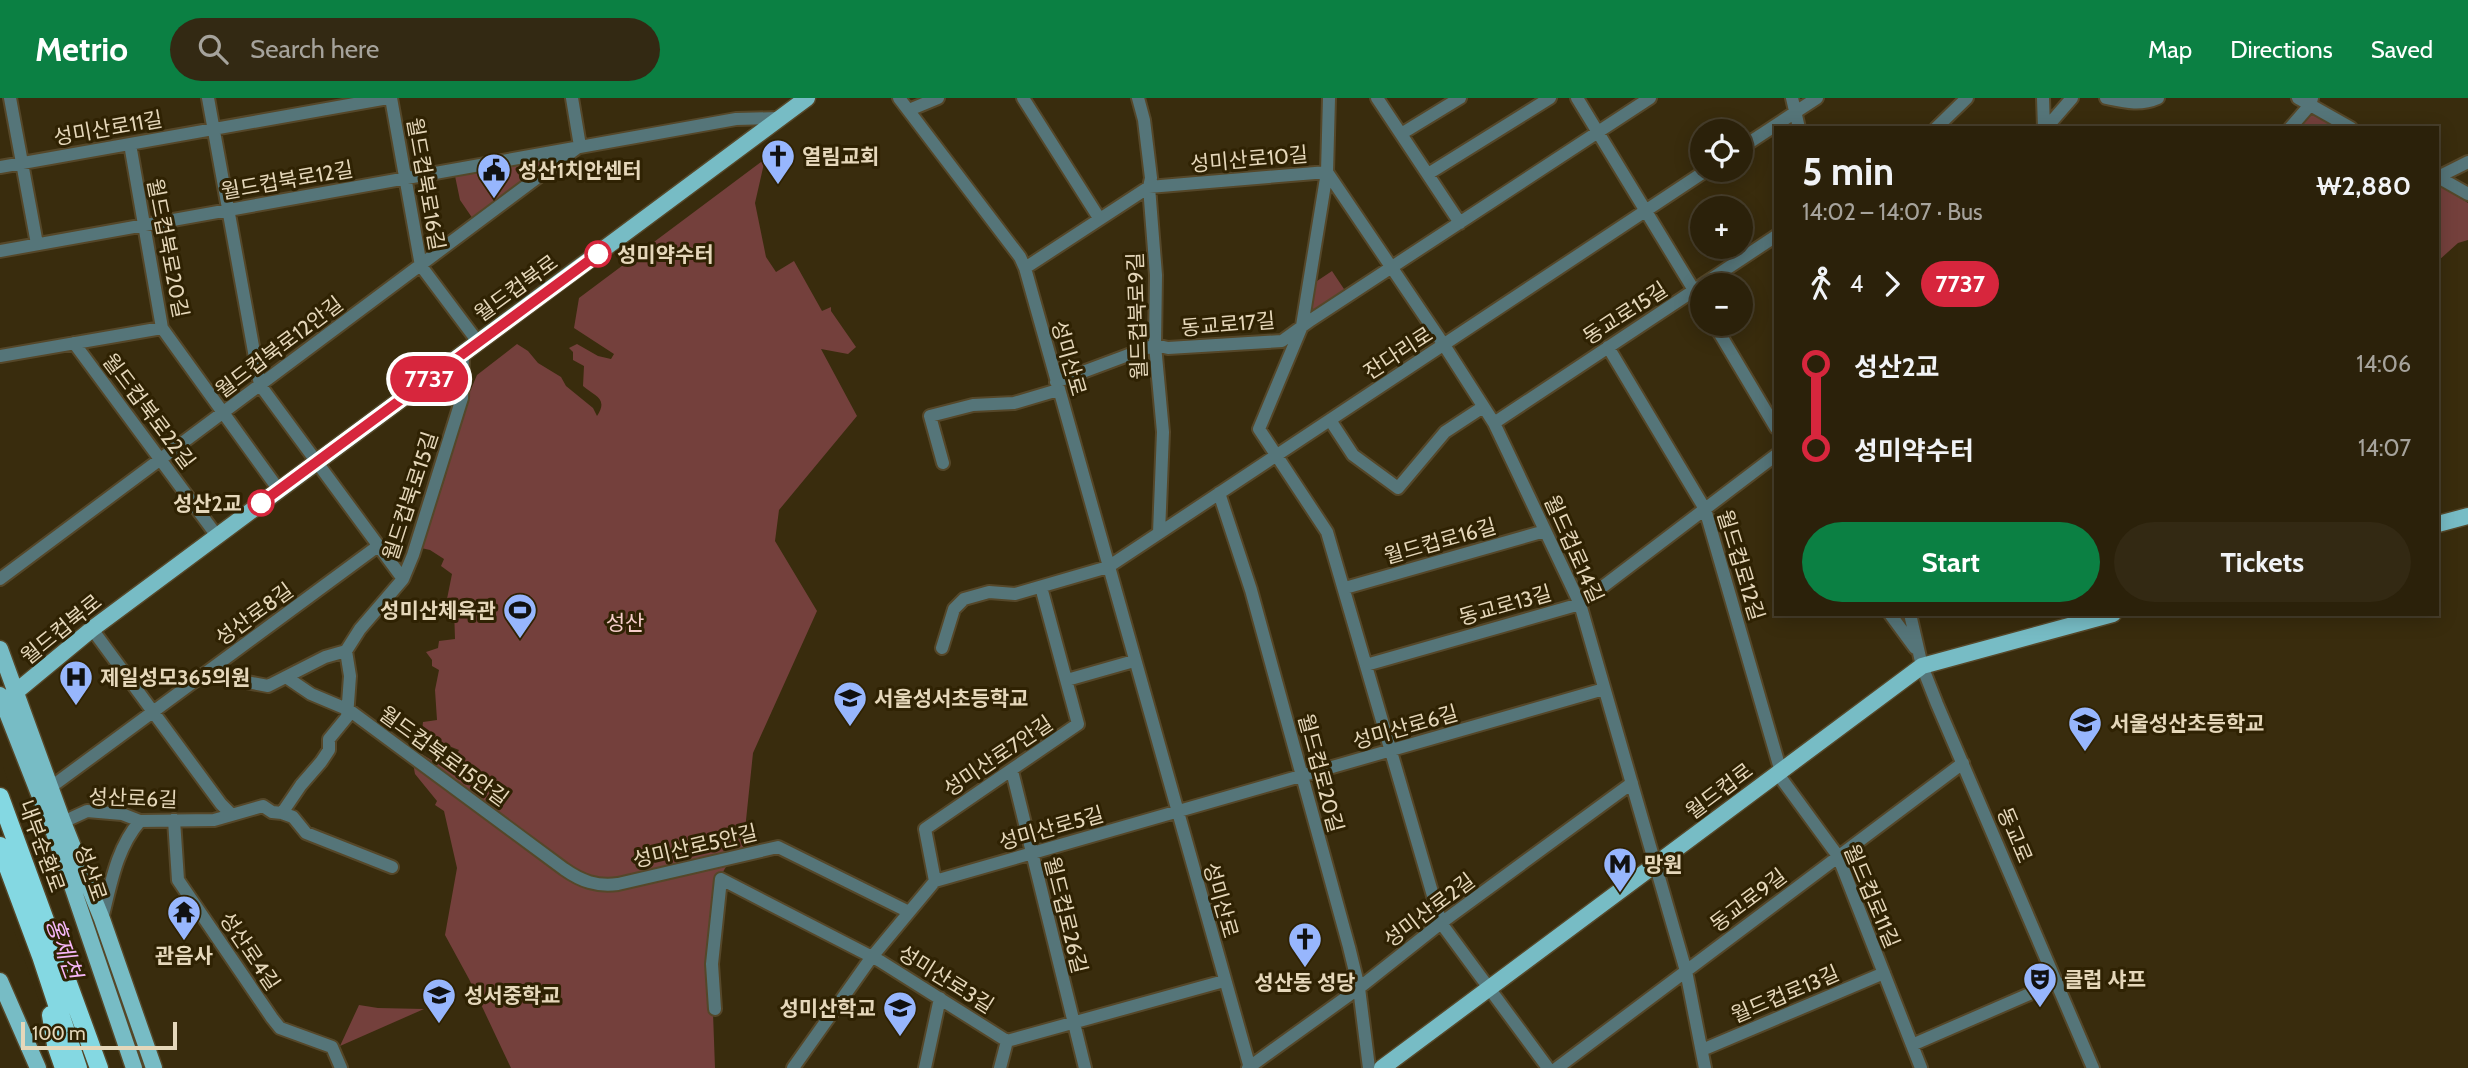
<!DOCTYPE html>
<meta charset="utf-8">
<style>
body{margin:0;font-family:Cabin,"Noto Sans KR",sans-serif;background:#332913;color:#f1f3f6;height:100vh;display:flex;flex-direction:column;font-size:26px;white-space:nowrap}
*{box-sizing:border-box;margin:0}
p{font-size:23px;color:#a6a39c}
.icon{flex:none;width:38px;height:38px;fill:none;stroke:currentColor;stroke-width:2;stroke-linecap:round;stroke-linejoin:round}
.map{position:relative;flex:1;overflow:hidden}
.details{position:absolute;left:1774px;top:28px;width:665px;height:490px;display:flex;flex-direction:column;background:#2b210a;border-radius:0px;box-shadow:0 4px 18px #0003,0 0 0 2px #473e2b}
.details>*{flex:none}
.badge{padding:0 14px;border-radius:23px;font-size:24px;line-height:46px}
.controls{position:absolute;left:1690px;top:21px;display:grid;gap:14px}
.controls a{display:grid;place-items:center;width:63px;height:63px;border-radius:50%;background:#2b210a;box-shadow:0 4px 18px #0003,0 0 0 2px #473e2b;font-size:35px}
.scale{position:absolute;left:21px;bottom:18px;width:156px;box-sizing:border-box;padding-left:7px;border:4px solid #e5d7ba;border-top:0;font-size:19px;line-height:24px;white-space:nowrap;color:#e5d7ba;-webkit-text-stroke:5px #2f2203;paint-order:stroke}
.map>.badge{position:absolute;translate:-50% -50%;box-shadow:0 0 0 4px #fff}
.legs{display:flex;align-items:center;gap:10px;height:77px;padding:0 28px;font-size:23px}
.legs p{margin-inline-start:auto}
.head{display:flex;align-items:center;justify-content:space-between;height:119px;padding:0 28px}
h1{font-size:38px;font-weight:800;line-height:52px}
.primary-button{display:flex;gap:14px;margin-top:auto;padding:14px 28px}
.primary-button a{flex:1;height:80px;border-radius:42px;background:#0b8043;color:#fff;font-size:28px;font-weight:800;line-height:80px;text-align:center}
.primary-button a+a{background:#332913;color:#f1f3f6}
ul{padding:0 28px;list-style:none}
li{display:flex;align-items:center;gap:24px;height:84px;font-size:26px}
li i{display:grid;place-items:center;width:10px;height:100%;margin:0 9px;background:currentColor}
li i::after{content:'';width:18px;height:18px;margin:-9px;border:5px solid;border-radius:50%;background:#2b210a}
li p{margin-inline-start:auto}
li:first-child i{background:linear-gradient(#0000 50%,currentColor 0)}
li:last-child i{background:linear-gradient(currentColor 50%,#0000 0)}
header{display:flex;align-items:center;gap:42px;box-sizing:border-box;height:98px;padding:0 35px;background:#0b8043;color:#fff}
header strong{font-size:33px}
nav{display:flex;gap:38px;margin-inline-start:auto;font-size:24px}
.search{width:490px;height:63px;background:#332913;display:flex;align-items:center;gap:18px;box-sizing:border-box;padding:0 24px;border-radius:38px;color:#a6a39c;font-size:26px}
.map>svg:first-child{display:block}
</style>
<header>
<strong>Metrio</strong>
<div class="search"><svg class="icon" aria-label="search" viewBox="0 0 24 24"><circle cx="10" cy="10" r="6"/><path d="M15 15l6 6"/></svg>Search here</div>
<nav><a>Map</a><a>Directions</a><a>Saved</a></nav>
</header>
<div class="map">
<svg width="2468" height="970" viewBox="0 0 2468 970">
<rect width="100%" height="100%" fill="#392c0d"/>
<path fill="#74403c" d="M2315 15 2341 30H2295L2307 16Z
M765 61 755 105 766 159 776 174 794 163 822 213 831 209V213L856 249 848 256 821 251 857 318 779 412 775 443 817 513 753 655 743 751 729 764 721 777 713 915 715 970H511L469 881 445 837 457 770 444 713 435 707 437 703 415 676 410 649 433 663 435 653 445 655 454 662 459 652 431 641 422 633 423 624 437 622 435 592 439 572 432 568V562L426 554 438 550 439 543 455 541 454 510 446 506 452 476 441 468 444 461 430 452 421 450 445 380 466 303 477 277 517 246 528 253 538 265 561 279 566 288 593 310 597 318C609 300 594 298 583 288L584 268 573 262V254L569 250 577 246 598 258 611 261 614 256 574 230 579 200Z
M539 62 542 69 473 121 460 102 455 78Z
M2438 85 2468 105V142L2458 145 2438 163Z
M1332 173 1346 194 1317 213 1310 209 1314 185Z
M359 907 378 910 424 911 340 948Z"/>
<path fill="#392c0d" d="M0 667 3 669 108 970H63L11 824 17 821 0 776Z"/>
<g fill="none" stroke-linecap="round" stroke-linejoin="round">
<g stroke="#554729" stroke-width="16">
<path id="minor" d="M10 0 37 146
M208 0 260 287 403 481
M391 0 421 168 478 244
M572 0 580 48
M899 0 1020 159 1025 170 1250 970
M1023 0 1099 120
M1138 0 1144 22 1151 80 1149 89 1156 177 1155 247 1163 334 1159 435
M1329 0 1327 74 1302 228 1259 331 1327 434 1441 825 1548 970
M1377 0 1460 125
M1577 0 1703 207
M1792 0 1799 30
M2043 0 2044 30
M2106 0C2125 4 2140 8 2158 0
M2298 0 2351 30
M909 12 938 0
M1936 30 1967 0
M2046 30 2072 0
M2290 30 2310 7 2312 0
M1401 36 1460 0
M130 46 162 230 279 392
M1741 50 1817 0
M0 69 388 0
M1327 74 1444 247 1494 325 1580 506 1686 873 1705 970
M1428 76 1550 0
M2438 79 2468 96
M2438 79 2468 64
M0 153 736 21 780 20
M1025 170 1149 89 1327 74
M1714 226 1776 330
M74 245 217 438
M1608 249 1705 411 1781 674
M0 258 162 230
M1056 284 1155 247 1168 250 1282 243 1311 222 1650 0
M1330 322 1353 357 1398 390 1445 334 1483 309
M1494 325 1776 138
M943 365 930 318 973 307 1014 305 1058 292
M1219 395 1251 492 1349 849 1359 890 1369 970
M0 481 577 50
M1345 490 1545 433
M1890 516 1915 550
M1910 516 1922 568 1937 606 2093 970
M92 531 221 706 231 716
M942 550 954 511 964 501 989 494 1015 496 1108 469 1707 72
M1366 567 1580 506 1776 357
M208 574 215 578 268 588 325 559 346 553 360 531 403 481 413 457 462 300 463 255
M286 579 311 596 349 612 564 771C581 783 597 789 618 786L778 749 909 814
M1067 582 1134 563
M1012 673 1085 970
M1778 676 1838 758 1921 970
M51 689 378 448
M282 715 293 719 306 735 392 769
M174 722 178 782 272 920 280 930 332 949 341 970
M63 724 87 713 122 716 140 723 214 722 263 708 272 714 282 715 301 687 321 664 329 652V641L347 619 350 578 346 553
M935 783 925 731 1078 626 1041 489
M102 821C111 786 116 751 140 723
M715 911 712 866 721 781 880 863 1007 943 1224 883
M1912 947 2057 884
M1702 952 1884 875
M793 970 871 860 935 783 1604 591
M925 970 940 900
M1000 970 1007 943
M1248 970 1359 890 1441 825 1632 685
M1557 970 1963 665"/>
</g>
<g stroke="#554729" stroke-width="19">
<path id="major" d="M2438 426 2468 418
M0 551 63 724 102 821 154 970
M0 597 52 729 134 970
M0 607 92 531 807 0
M0 883 38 970
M1382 970 1922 568 2113 516"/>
</g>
<g stroke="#554729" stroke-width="21">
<path id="highway" d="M0 699 99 970
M0 748 41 858 78 970
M51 917 56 947 64 970"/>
</g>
<use href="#minor" stroke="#557579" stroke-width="12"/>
<use href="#major" stroke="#77bcc5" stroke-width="16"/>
<use href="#highway" stroke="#84d8e2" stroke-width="18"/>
</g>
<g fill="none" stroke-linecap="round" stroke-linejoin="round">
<g stroke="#fff" stroke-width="16">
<path id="line-1" d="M261 405 598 156"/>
</g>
<use href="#line-1" stroke="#d7263d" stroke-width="10"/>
</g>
<defs>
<g id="church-pin" transform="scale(1.75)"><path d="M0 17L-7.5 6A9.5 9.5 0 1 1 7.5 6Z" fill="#97b6fd" stroke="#2f2203"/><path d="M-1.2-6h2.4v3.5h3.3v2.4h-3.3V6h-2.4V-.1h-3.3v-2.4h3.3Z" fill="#111"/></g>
<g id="civic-pin" transform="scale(1.75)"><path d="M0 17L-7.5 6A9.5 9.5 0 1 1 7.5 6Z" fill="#97b6fd" stroke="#2f2203"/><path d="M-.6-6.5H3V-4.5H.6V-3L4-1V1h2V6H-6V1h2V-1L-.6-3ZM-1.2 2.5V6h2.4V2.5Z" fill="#111"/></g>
<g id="stadium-pin" transform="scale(1.75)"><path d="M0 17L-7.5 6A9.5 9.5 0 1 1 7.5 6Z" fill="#97b6fd" stroke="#2f2203"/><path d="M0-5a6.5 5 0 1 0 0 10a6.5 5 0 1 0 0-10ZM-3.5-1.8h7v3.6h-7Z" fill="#111"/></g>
<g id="hospital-pin" transform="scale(1.75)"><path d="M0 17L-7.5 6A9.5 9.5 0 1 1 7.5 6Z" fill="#97b6fd" stroke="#2f2203"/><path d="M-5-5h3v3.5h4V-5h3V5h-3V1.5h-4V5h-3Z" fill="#111"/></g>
<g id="school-pin" transform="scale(1.75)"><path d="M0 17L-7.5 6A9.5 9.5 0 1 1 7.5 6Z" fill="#97b6fd" stroke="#2f2203"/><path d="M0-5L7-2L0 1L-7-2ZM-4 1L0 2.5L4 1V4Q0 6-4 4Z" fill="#111"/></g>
<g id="metro-pin" transform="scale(1.75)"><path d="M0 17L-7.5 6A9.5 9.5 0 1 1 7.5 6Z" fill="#97b6fd" stroke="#2f2203"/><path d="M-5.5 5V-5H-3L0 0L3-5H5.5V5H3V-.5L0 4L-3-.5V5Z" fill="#111"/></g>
<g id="temple-pin" transform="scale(1.75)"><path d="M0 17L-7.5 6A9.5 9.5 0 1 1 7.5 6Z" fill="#97b6fd" stroke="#2f2203"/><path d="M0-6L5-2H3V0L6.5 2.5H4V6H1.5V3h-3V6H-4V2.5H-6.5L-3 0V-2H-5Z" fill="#111"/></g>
<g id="theatre-pin" transform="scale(1.75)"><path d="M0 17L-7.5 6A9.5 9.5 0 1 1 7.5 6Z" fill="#97b6fd" stroke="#2f2203"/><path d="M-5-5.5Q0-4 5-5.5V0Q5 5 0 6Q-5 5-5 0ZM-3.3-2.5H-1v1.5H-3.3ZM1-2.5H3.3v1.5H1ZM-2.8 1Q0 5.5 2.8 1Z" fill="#111"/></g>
</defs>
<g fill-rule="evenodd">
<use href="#church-pin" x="778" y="58"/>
<use href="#civic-pin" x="494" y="72"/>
<use href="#stadium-pin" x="520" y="512"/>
<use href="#hospital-pin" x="76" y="579"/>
<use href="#school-pin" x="850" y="600"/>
<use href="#school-pin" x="2085" y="625"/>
<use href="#metro-pin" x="1620" y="766"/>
<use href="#temple-pin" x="184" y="814"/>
<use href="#church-pin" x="1305" y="841"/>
<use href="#theatre-pin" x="2040" y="881"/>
<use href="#school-pin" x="439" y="897"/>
<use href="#school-pin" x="900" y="910"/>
</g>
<g fill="#fff" stroke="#d7263d" stroke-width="3.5">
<circle cx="598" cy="156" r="12"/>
<circle cx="261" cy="405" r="12"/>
</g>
<g text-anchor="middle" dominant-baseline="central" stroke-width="6" stroke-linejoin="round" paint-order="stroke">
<g font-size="21" fill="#e5d7ba" stroke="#2f2203">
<text transform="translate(108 30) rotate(-10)">성미산로11길</text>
<text transform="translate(1249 61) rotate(-5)">성미산로10길</text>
<text transform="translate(287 82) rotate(-10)">월드컵북로12길</text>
<text transform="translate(426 86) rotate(80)">월드컵북로16길</text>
<text transform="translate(168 150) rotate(79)">월드컵북로20길</text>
<text transform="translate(516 190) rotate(-36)">월드컵북로</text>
<text transform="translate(1625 215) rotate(-33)">동교로15길</text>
<text transform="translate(1137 218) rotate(-92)">월드컵북로9길</text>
<text transform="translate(1228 226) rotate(-5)">동교로17길</text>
<text transform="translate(279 249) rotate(-37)">월드컵북로12안길</text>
<text transform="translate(1398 255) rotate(-33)">잔다리로</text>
<text transform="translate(1069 260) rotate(74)">성미산로</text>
<text transform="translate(149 313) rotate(53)">월드컵북로22길</text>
<text transform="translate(410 398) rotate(-72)">월드컵북로15길</text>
<text transform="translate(1440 443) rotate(-16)">월드컵로16길</text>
<text transform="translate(1574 451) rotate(66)">월드컵로14길</text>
<text transform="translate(1741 467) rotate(73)">월드컵로12길</text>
<text transform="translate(1505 507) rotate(-16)">동교로13길</text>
<text transform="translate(254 516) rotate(-36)">성산로8길</text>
<text transform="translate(61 531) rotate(-39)">월드컵북로</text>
<text transform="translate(1405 629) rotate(-16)">성미산로6길</text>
<text transform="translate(444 658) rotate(36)">월드컵북로15안길</text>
<text transform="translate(998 658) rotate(-34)">성미산로7안길</text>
<text transform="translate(1321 675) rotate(75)">월드컵로20길</text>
<text transform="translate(1719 693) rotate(-37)">월드컵로</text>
<text transform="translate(133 700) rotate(2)">성산로6길</text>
<text transform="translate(1051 730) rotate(-16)">성미산로5길</text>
<text transform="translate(2015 737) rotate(67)">동교로</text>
<text transform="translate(42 748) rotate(70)">내부순환로</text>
<text transform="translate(695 748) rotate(-13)">성미산로5안길</text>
<text transform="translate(91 775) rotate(71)">성산로</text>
<text transform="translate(1872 798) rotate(67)">월드컵로11길</text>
<text transform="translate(1221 802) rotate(74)">성미산로</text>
<text transform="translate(1748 802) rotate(-37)">동교로9길</text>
<text transform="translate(1429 812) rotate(-37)">성미산로2길</text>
<text transform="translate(1066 817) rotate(76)">월드컵로26길</text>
<text transform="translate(250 853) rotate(56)">성산로4길</text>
<text transform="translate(946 881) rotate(32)">성미산로3길</text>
<text transform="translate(1785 896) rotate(-23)">월드컵로13길</text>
</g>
<g font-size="21" font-weight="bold" fill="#e5d7ba" stroke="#2f2203" text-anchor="start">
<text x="802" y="58">열림교회</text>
<text x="518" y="72">성산1치안센터</text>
<text x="496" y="512" text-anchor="end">성미산체육관</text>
<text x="100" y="579">제일성모365의원</text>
<text x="874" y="600">서울성서초등학교</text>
<text x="2110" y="625">서울성산초등학교</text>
<text x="1644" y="766">망원</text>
<text x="184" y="857" text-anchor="middle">관음사</text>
<text x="2064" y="881">클럽 샤프</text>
<text x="1305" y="884" text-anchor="middle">성산동 성당</text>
<text x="464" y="897">성서중학교</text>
<text x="876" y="910" text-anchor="end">성미산학교</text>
</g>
<g font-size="21" font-weight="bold" fill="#e5d7ba" stroke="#2f2203" text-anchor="start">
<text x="617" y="156">성미약수터</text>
<text x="242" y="405" text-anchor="end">성산2교</text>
</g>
<g font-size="21" fill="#f7cfcb" stroke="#2f2203">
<text x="625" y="524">성산</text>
</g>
<g font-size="23" font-style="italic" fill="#f6b6f8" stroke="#2f2203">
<text transform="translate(64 850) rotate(70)">홍제천</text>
</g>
</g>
</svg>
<div class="controls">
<a><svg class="icon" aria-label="locate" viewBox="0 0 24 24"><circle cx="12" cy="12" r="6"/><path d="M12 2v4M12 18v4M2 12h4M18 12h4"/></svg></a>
<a>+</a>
<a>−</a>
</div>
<div class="scale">100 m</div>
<b class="badge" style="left:429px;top:281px;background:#d7263d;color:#fff">7737</b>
<section class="details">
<div class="head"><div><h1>5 min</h1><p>14:02 – 14:07 · Bus</p></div><b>₩2,880</b></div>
<div class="legs"><svg class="icon" aria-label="walk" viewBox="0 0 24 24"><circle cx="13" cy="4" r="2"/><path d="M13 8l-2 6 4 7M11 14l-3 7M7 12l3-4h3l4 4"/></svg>4<svg class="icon" aria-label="forward" viewBox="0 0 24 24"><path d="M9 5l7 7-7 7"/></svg><b class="badge" style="background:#d7263d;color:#fff">7737</b></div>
<ul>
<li><i style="color:#d7263d"></i><b>성산2교</b><p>14:06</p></li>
<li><i style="color:#d7263d"></i><b>성미약수터</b><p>14:07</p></li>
</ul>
<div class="primary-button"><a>Start</a><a>Tickets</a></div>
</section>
</div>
